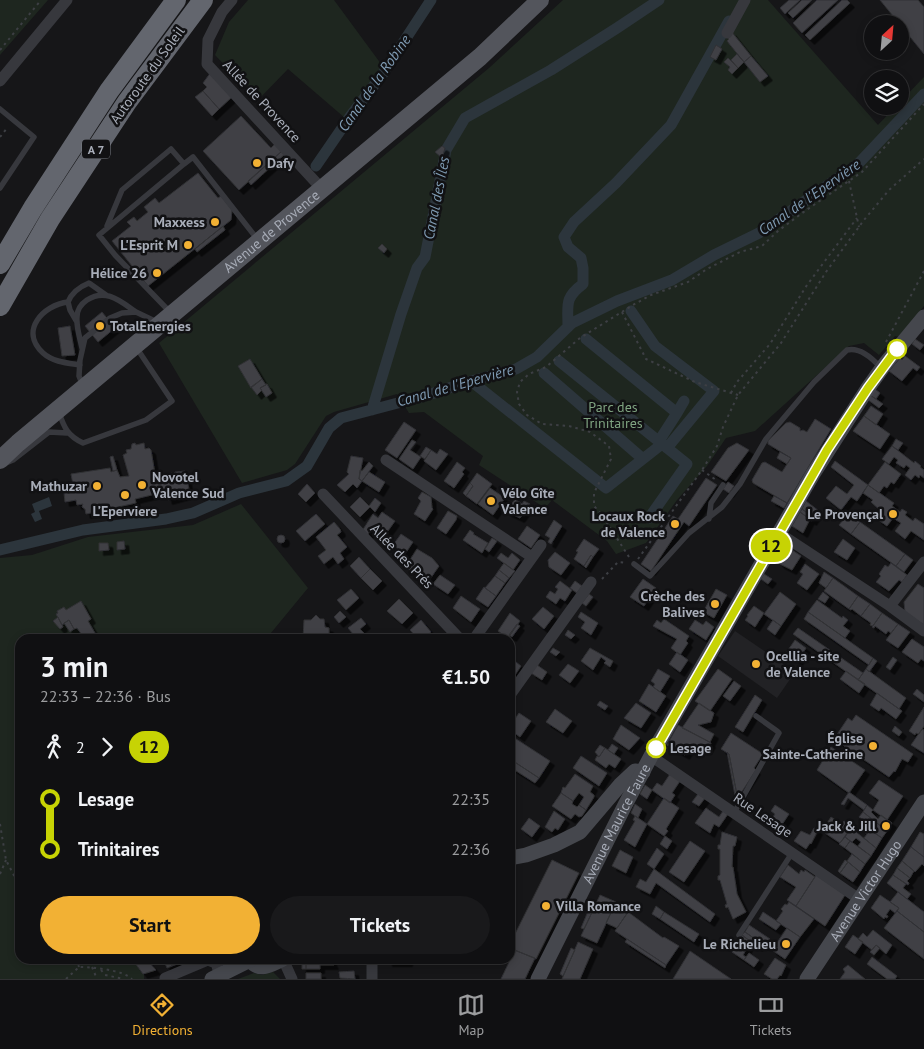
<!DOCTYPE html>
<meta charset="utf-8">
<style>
body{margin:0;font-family:"PT Sans",sans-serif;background:#19191b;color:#f1f3f6;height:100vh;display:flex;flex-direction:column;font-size:19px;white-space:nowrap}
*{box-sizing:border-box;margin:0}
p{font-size:16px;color:#9c9d9f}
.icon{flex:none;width:28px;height:28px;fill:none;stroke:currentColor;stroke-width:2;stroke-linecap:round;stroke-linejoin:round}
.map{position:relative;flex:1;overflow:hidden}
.drawer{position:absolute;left:15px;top:634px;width:500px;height:330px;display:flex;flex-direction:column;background:#101012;border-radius:15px;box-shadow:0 2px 8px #0003,0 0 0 1px #303032}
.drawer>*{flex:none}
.badge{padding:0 10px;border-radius:16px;font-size:18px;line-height:32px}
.needle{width:32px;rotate:26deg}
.controls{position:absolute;left:864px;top:15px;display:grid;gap:10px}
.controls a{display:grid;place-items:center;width:45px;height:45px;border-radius:50%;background:#101012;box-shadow:0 2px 8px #0003,0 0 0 1px #303032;font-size:25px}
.map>.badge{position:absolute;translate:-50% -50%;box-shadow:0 0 0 2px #fff}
.legs{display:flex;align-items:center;gap:8px;height:55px;padding:0 25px;font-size:16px}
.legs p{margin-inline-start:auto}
.head{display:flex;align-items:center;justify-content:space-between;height:85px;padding:0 25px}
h1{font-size:28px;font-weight:700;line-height:38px}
.button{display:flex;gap:10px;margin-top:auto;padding:10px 25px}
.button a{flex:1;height:58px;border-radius:30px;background:#f2b134;color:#111;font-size:20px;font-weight:700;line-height:58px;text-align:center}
.button a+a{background:#19191b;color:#f1f3f6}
ul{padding:0 25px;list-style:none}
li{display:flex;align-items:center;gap:18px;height:50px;font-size:19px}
li i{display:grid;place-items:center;width:8px;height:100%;margin:0 6px;background:currentColor}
li i::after{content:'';width:12px;height:12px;margin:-6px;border:4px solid;border-radius:50%;background:#101012}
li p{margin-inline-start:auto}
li:first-child i{background:linear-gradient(#0000 50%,currentColor 0)}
li:last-child i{background:linear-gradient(currentColor 50%,#0000 0)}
.dock{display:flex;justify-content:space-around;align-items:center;height:70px;border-top:1px solid #303032;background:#101012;font-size:14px;color:#9c9d9f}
.dock a{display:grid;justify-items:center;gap:2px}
.dock .active{color:#f2b134}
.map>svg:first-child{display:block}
</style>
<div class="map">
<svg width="924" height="979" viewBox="0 0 924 979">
<defs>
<filter id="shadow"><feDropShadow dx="4.5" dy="4.5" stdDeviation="0" flood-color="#0009"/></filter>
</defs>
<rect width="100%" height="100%" fill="#161618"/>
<path fill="#222225" d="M735 631 795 672 777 698 718 656Z"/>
<path fill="#1e261f" d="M0 0H48L0 55Z
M248 0H334L384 68 345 118 288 69 258 100 215 55 229 22Z
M563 0H768L878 125 896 106H900V102L924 77V306L899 337 895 336 879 355 864 343 849 346 755 431 726 438 707 466 677 500 646 543 616 554 607 541 552 500 545 508 479 465 483 456 424 412 409 413 397 394 334 412 326 416 295 464 287 470 242 483 159 343 489 68Z
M241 504 308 588 266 639H20V959H132L144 972V979H0V558L32 555 88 537 193 525Z
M273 972 280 979H238L254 973 262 975Z"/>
<path fill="#2c353c" d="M49 497 52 506 39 511 42 519 35 522 31 514 35 512 32 504Z"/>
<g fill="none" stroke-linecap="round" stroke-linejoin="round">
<path stroke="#2c353c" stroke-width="11" d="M316 166 351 115 382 75 431 0
M631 311 655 346 714 391 667 448
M568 327C568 305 564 298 583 284V268L581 258 568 247 564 237 574 222 616 183 671 125 729 21
M586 339 677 413 659 441
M559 361 687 464 649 518
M544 373 643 459
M471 381 606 488 662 444
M372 410 401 314 417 268 425 257 446 150 465 118 551 70 617 28 659 0
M677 413 684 401
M0 550 83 530 166 519 193 513 239 493 286 481 307 466 329 428 341 418 428 395 464 383 516 369 537 357 572 323 617 301 672 280 714 255 759 233 858 164 924 94"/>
</g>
<path fill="#404145" stroke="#303034" filter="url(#shadow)" d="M789 0H800L785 14 780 8Z
M802 0H812L793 18 788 13Z
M817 0H838L802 33 793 23Z
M842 0H847L850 3 810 40 805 35Z
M880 0H918L924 7V54Z
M731 31 751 56 744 62 727 41 729 39 728 38Z
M716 45 722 49 716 60 710 57Z
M737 54 744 62 738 68 731 60Z
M751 56 768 76 760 82 744 62Z
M728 58 738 68 732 74 728 70 730 67 724 62Z
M211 72 232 97 219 109 203 91 207 87 203 83Z
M203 91 219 109 212 116 195 97Z
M241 116 271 148 275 144 282 151 239 190 203 151Z
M442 146 445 148 442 158 435 152Z
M282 151 285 154 251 185 248 181Z
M198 173 218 198 221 196 232 210 231 220 148 286 112 241 131 226 127 222 134 217 137 221 148 212 144 207 155 198 159 203Z
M223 226 225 230 197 252 195 249Z
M382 244 387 249 384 253 378 248Z
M102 312 115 328 98 342 85 326Z
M70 326 75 355 62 356 58 328Z
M915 339 924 345 920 350 912 344Z
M905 356 920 367 917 371 913 368 902 381 889 371 900 358 902 360Z
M250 359 262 379 251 388 238 366Z
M262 379 266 385 260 388 262 390 257 395 251 387Z
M267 384 272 393 266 397 260 388Z
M875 389 880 393 876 399 870 395Z
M870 395 883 404 879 408 867 399Z
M871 406 883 414 876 425 864 416Z
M864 416 890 434 880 449 853 431Z
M815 419 831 429 787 503 753 483 752 480 762 463 765 462 782 472 791 458 768 444V441L786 423 790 422 800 428V431L803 430 807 432Z
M404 422 416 430 397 458 385 450Z
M896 439 903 443 898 450 892 446Z
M412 440 416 442 410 450 421 457 413 469 399 459Z
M135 443 136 445 144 443 145 449 149 448 151 450 156 480 164 475 166 476 171 473 173 474 175 472 185 471 190 494 168 500 166 492H164L135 499 136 503 86 514 85 509 82 507 83 504 77 505 76 500 65 502 64 493 74 490 71 474 110 468 111 472 117 470 120 477 129 476 123 455 127 453 126 450 131 449 132 444Z
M737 443 749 450 726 481 711 472 728 448Z
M892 446 914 463 915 461 921 466 920 467 924 470V478L920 475 919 478 915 475 911 480 905 475 910 468 906 465 904 468 896 463 898 460 894 457 889 464 882 459Z
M426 447 431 450 425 459 420 456Z
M440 449 448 454 436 470 424 461 431 450 437 454Z
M780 452 791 458 787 464 777 458Z
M113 456 117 470 113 471 110 457Z
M351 456 363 458 359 479 362 481 357 488 353 484 345 492 337 485 349 474 347 472Z
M835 461 868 485 857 501 851 497 841 510 826 498 836 486 847 494 854 485 831 467Z
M369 462 373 466 362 481 359 479 360 470 362 471Z
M457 462 465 468 462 472 464 474 454 488 444 481Z
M885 462 901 474 894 484 891 482 887 488 884 486 879 493 868 485Z
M369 472 385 482 379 492 362 481Z
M477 473 492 484 477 504 466 496 473 486 470 483Z
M706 478 717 485 689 526 684 522 651 571 641 564 673 516 678 519Z
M728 482 734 486 729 493 723 489Z
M470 483 473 486 466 496 463 493Z
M307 484 315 493 306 502 298 494Z
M868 485 894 503 892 506 900 512 902 509 907 512 905 515 913 521 915 518 924 524V540L911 531 905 539 895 531 901 523 893 518 887 526 877 519 882 512 871 502 873 500 863 493Z
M490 488 505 498 493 515 478 504Z
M422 492 431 497 432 508 433 509 425 521 414 514 421 501 418 498Z
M774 496 787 503 784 508 771 501Z
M360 497 369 506 375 498 381 503 375 512 370 507 360 517 350 507Z
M515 499 522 504 524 501 530 504 521 517 509 508Z
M806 501 819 511 814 518 802 509Z
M509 509 521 516 520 518 507 512Z
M802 509 814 518 812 521 800 512Z
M448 511 457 516 456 520 446 534 437 528Z
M382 512 395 521 385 535 373 527 370 533 369 532 367 536 362 531 373 514 378 518Z
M800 512 810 519 803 533 792 526Z
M316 514 325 524 305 541 296 531Z
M847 515 851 518V517L856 522 858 520 860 522 851 534 839 525Z
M554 520 562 526 551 544 548 542 550 538 545 535Z
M334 522 340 529 341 532 337 535 347 547 340 553 344 559 338 564 333 557 324 564 318 556 326 550 316 537Z
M860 522 905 554 896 566 851 534Z
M527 526 540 535 531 548 518 539Z
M470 530 474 533 473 534 488 543 482 553 463 540Z
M401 534 413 542 405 554 393 545Z
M277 539a4 4 0 1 1 8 0a4 4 0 1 1-8 0Z
M492 538 497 541 489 552 485 549Z
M584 539 599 549 593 557 591 555 584 566 574 559 578 552 576 551Z
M843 539 855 548 847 560 834 552Z
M124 541 125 549 117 550V542Z
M99 543H108L109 550 99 551Z
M786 546 801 556 792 570 780 564 776 559Z
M417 549 432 558 439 566 428 582 420 577 423 573 408 563Z
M555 552 570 563 561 575 549 567 548 560Z
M501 553 508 558 512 553 520 560 513 570 497 558Z
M905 554 913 560 904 572 896 566Z
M591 555 593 557 586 568 584 566Z
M359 557 370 569 361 578 350 566Z
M408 563 423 573 420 577 405 567Z
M504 563 515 571 509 578 499 570Z
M891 563 907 575 902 582 899 580 889 591 876 582 881 576 879 574 885 565 888 567Z
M805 564 819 574 807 590 797 583 803 574 800 572Z
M370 569 382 581 373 590 361 578Z
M499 570 509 578 505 583 495 576Z
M824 572 833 578 826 588 819 583Z
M764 574 772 579 768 584 761 579Z
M440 575 455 585 448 594 433 584Z
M495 576 505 583 496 596 485 588Z
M833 578 858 596 849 609 824 591Z
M643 579 656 588 644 606 630 597Z
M560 581 572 590 565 601 560 598 556 604 546 597 550 591 555 594 558 589 555 587Z
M575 581 582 586 577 593 570 588Z
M918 584 924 588V625L905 612 904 602Z
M484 587 496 596 488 607 476 599Z
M351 589 359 598 346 610 337 600Z
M716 589 727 595 714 618 703 612Z
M780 592 796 604 781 626 764 614Z
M823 592 829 597 825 603 818 599Z
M589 594 593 597 586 606 582 603Z
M461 596 480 609 471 622 453 608Z
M858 596 870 604 861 616 852 609 851 610 849 609Z
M399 599 413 613 402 624 387 611Z
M817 600 842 618 843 616 848 620 843 626 850 631 845 638 808 612Z
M81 601 91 619 88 621 95 633 85 639 77 628 74 629 69 620 62 625 56 614 58 613 57 611 64 607 66 610Z
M870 604 882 613 873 626 870 625 871 623 861 616Z
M754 606 764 613 755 627 745 620 748 616 747 615Z
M543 607 554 616 544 629 532 619Z
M340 611 346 617 339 623 334 617Z
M581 612 598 623 591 635 581 628 585 622 578 617Z
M808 612 873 658 869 665 804 619Z
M510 613 520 621 508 638 498 631Z
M882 613 898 624 891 633 888 631 886 634 875 626 874 628 872 627Z
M316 615 320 619H324L325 627 329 628V637H325V639H303L304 620H311Z
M58 617 63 627 60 629 53 621Z
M361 618 366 624 360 629 367 636 364 639H353L351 636 353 634 348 628Z
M664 619 689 636 686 641 688 643 680 655 671 648 677 639 653 626 657 620 661 623Z
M69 620 74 629 70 632 64 623Z
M421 620 431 632 423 639H418L410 630Z
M695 620 703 625 706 621 714 627 706 640 689 629Z
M773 620 781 626 775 635 767 629Z
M517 624 520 626 512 637 509 635Z
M898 624 910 632 898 648 886 640Z
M798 628 863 673 858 680 793 634Z
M568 630 575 635 571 639 565 635Z
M912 639 924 647V661L921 659 918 663 902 652Z
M795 640 806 648 798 661 786 653Z
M553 648 560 652 556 656 550 652Z
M590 648 613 661 610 667 604 663 606 661 601 657 593 670 581 661Z
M677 652 688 660 680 672 669 664Z
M893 657 897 660 890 670 886 667Z
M873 658 877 661 869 672 866 669Z
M516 662 521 666 511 681 510 670Z
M568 664 579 671 570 683 559 675Z
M537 665 547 672 542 680 531 673Z
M658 669 670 676 660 692 653 687 655 684 651 681Z
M718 669 732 679 710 711 695 701Z
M866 669 906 698 899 709 858 680Z
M846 671 865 684 859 693 840 679Z
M734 681 741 686 730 701 723 696Z
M649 684 666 696 656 712 639 701Z
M917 689 924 695V702L913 694Z
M877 693 902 711 896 719 881 708 879 711 870 705Z
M755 695 762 700 743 732 735 727Z
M600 701 608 706 605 710 597 705Z
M636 703 651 713 641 728 624 718Z
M699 703 714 713 711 722 698 725 714 734 710 742 682 728Z
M924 707V726L919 734 916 733 915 735 909 731Z
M555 709 572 721 563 733 546 722Z
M519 713 531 721 520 737 510 730V726Z
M856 715 913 754 908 762 902 759 895 772 894 771 889 777 834 739 848 718 852 721Z
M621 725 640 738 629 750 613 739Z
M678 725 711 743 707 750 689 749 685 755 667 745Z
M895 726 902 732 899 736 892 731Z
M922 729 924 730V753L911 745Z
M731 733 763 754 754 768 756 770 739 796 737 795 729 754 721 749Z
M510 735 550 761 539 778 510 759Z
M612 744 618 748 614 754 608 750Z
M600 745 605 748 599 757 595 752Z
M831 747 865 770 849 793 817 770Z
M605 748 621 759 615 768 609 764 606 768 595 760 597 756 599 757Z
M727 752 729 754 737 795 739 796 736 801Z
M581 756 607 773 599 786 573 768Z
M510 759 539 778 535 783 510 767Z
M575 774 593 786 590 792 594 795V797L586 810 579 805 584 797 579 793 573 801 561 793 563 787 565 788Z
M670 774 680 781 672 793 675 795 670 803 652 790 657 783 662 786Z
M879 780 903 796 887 820 873 810 879 800 869 793Z
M645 785 652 790 647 799 640 794Z
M849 792 867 805 864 810 848 798 844 805 841 804Z
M561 793 573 801 572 804 577 807 579 805 586 810 582 816 579 817 575 814 571 819 552 806Z
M698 794 705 798 699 806 692 802Z
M664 798 679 808 666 829 668 831 664 836 647 824Z
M635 804 642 809 638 818 631 813Z
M775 805 789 814 779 829 769 823 775 814 771 811Z
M867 805 873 810 871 812 878 819 881 815 892 823 887 831 863 812Z
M706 808 719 817 723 811 728 814 719 827 714 824 710 833 695 823Z
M554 811 565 819 558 830 555 828 552 832 545 827Z
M863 812 887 831 882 838 870 830 867 834 861 830 865 825 862 823 864 820 859 817Z
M635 816 647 824 635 847 624 840 635 821 633 820Z
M831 817 842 824 844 821 848 824 846 827 850 829 840 843 822 831Z
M529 818 540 826 532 837 521 829Z
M814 828 818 830 811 844 810 843 806 849 794 841 801 831 810 835Z
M851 828 876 848 871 856 858 846 861 842 856 838 852 842 845 837Z
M870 830 882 838 876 848 864 838Z
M722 832 737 837 735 846H733L732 867H733L737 894 746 912 733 919 728 907 726 908 725 905 727 904 720 880H718V876L720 875V849H718V845H720Z
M920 832 924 834V857L911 847Z
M665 836 672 841 667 849 660 844Z
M845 837 850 841 845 848 839 844Z
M690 841 705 851 684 882 669 872Z
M850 841 871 856 865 864 845 848Z
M911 847 924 857V866L922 864 915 872 902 861Z
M657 848 664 854 654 869 647 864Z
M620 850 633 857 626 873 612 866Z
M852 854 865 864 860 872 847 861Z
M552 860 579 873 536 959 510 948 511 942 510 939 512 940Z
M845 860 848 862 840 873 838 871Z
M902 861 914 871 910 878 897 868Z
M848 862 860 872 853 882 840 873Z
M788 865 799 874 801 870 804 872 805 870 815 877 796 906 787 900 796 887 780 877Z
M897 868 910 878 907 881 909 883 908 885 893 875Z
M654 869 715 914 710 922 656 883 650 894 636 887 640 879 646 882Z
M816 875 845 895 825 926 796 906Z
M893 875 906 884 903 888 911 894 907 899 887 883Z
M898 892 924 912V932L897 911 899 908 890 902Z
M600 895 616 902 597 943 581 936Z
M880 895 899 908 895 913 890 909 886 915 888 916 887 918 885 917 884 919 871 908Z
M592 902 596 904 584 929 581 928Z
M789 902 814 919 800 937 776 921 783 911 781 909 785 904 787 905Z
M614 906 628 912 617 928 606 923Z
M656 906 664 912 660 919 652 914Z
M897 911 924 932V959L884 928Z
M628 912 663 938 664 937 679 946 666 965 615 931Z
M664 912 699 934 694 942 660 919Z
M763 912 781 924 776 930 759 919Z
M749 925 770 939 765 946 745 932Z
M787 928 800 937 785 959 772 950Z
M873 930 892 945 886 954 876 945 872 950 858 939 863 933 867 937Z
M745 932 761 943 758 947 742 935Z
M742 935 751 942 743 955 746 957 744 960 732 952Z
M853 935 863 942 855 954 845 947Z
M627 939 666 965 665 968 625 942Z
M578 942 593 949 580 979H562Z
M876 945 880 948 874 955 870 952Z
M571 948 575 950 563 976 560 974Z
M514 950 535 958 525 979H501L510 960 507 959 511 958Z
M690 951 731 979H673Z
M749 953 759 960 754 967 744 960Z
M872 957 897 976 895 979H887L867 964Z
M775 958 786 965 781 976 780 975 777 979H772L764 974Z
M132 959H146L156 970 143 974Z
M163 959H169L172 966 167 968Z
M169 959H191L172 966Z
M302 959H306V969H302Z
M306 959H325L328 965H320V969H306Z
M325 959H331L334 965H328Z
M388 959H408V962H388Z
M848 965 865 979H840L845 972 843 969Z
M354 971 355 979 340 978 339 972Z
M306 973H321V979H306Z"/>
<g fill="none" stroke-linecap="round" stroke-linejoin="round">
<path stroke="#3d3f44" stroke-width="2" stroke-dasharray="2.5 4" stroke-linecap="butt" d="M0 50 41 0
M0 137 8 127
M849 181 859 227
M622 312 646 359 695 382 738 395
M886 342 924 271
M731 393 737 382 770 344 807 285 857 218
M702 470 716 480
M629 557 602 515 594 506V493L611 459 609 446 590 432 569 426 542 424 527 415 519 404 517 392 520 382 529 374 546 367 580 338 633 305 651 295 688 282 707 269 740 252 762 246 778 231 805 211 862 172 924 104
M638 559 702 470 717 446 723 427 738 395 781 343 826 272 864 220 889 190 924 159
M602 579 618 562 627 563
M0 824 6 860 20 887
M0 874 6 860
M76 959 79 967
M92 967 97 979
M101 970 105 975 124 979
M66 979 79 967C92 967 123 970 132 979"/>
<path stroke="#37383d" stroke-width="5.5" d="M0 109 34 137 0 188
M107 226 122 190 171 149 184 164
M68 302C43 305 19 331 43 353 53 362 67 363 80 365
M170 312 115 255 99 235 184 164 193 157 258 240
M77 322 70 310 68 302C72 292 79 287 89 283L106 295
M82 348C80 338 76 327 77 317 77 310 81 304 87 300 106 288 120 301 136 312
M83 386 79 376 80 360 85 338 110 318 122 313 136 312 159 323
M59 412C64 428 68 436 83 443L146 420 172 401 136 347
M6 463 13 460 49 432 67 433
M709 519 711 503 723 485
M634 564 650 576 689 533 722 507 740 484 766 439 814 382 847 350C860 347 872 358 880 367
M734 813 779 733 777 731 756 716
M739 935 792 853"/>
<path stroke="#37383d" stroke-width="11" d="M232 0 222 12 208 40 207 64 322 189
M727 33 745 0
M0 81 67 0
M386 460 532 557
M323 494 460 639
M779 533 890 606 924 631
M890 606 924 562
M474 639 541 545
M510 695 591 582
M651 756 859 899
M283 959 292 979
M165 978 208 960 216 963 220 976
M372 979V959"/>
<g stroke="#45474d" stroke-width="15">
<path d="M510 858 526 855 554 845 580 832 620 785 635 771 643 772"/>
<path d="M249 959C259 973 270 965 283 959"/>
<path d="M212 979 250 960"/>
<path id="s1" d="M538 979 625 805 651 756 813 474 868 388 885 364 924 317"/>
<path id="s2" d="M807 979 924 802"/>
</g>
<path stroke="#53555c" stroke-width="18" id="s3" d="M0 460 18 443 480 57 540 0"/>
<path stroke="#63666e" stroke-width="20" d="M0 264 33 208 109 91 176 0
M0 306 50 219 127 102 203 0"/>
</g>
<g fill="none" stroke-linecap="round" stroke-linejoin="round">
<g stroke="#fff" stroke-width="11">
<path id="line-1" d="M656 748 827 450 868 388 897 349"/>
</g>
<use href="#line-1" stroke="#c7d304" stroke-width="8"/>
</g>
<g fill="#f2b134" stroke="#111113" stroke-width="2">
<circle cx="257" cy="163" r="5"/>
<circle cx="215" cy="222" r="5"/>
<circle cx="188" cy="245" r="5"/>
<circle cx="157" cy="273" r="5"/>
<circle cx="100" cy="326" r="5"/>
<circle cx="142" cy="485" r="5"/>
<circle cx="97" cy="486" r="5"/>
<circle cx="125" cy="495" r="5"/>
<circle cx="491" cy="501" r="5"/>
<circle cx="893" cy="514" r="5"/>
<circle cx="675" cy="524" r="5"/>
<circle cx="715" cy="604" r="5"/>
<circle cx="756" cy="664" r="5"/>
<circle cx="873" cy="746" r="5"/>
<circle cx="886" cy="826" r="5"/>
<circle cx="546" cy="906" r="5"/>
<circle cx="786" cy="944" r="5"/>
</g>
<g fill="#fff" stroke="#c7d304" stroke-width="2.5">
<circle cx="897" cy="349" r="9"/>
<circle cx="656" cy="748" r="9"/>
</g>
<g text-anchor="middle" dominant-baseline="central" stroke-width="5" stroke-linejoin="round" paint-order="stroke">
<rect fill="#111113" stroke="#7b7e86" stroke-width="1" x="82" y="139.5" width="28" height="19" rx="4"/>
<g font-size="12" font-weight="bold" fill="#a8adb8">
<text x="96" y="149">A 7</text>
</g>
<g font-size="14" fill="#a8adb8" stroke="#111113">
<text transform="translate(147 75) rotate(-54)">Autoroute du Soleil</text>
<text transform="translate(262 101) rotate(47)">Allée de Provence</text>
<text stroke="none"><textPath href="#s3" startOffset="355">Avenue de Provence</textPath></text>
<text transform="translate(402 556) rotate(46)">Allée des Prés</text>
<text transform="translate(763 815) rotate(34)">Rue Lesage</text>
<text stroke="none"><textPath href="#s1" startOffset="174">Avenue Maurice Faure</textPath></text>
<text stroke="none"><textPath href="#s2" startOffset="106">Avenue Victor Hugo</textPath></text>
</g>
<g font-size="14" font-weight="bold" fill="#a8adb8" stroke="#111113" text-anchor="end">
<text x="267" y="163" text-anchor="start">Dafy</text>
<text x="205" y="222">Maxxess</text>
<text x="178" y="245">L'Esprit M</text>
<text x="147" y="273">Hélice 26</text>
<text x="110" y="326" text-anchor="start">TotalEnergies</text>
<text x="152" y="477" text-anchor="start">Novotel<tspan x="152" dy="16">Valence Sud</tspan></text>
<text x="87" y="486">Mathuzar</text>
<text x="501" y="493" text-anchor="start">Vélo Gîte<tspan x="501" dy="16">Valence</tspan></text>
<text x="125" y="511" text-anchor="middle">L’Eperviere</text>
<text x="883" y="514">Le Provençal</text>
<text x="665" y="516">Locaux Rock<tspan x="665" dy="16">de Valence</tspan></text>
<text x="705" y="596">Crèche des<tspan x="705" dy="16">Balives</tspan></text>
<text x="766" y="656" text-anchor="start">Ocellia - site<tspan x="766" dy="16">de Valence</tspan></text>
<text x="863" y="738">Église<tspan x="863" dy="16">Sainte-Catherine</tspan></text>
<text x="876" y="826">Jack &amp; Jill</text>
<text x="556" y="906" text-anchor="start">Villa Romance</text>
<text x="776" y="944">Le Richelieu</text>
</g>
<g font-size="14" fill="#7fa381" stroke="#111113">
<text x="613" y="407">Parc des<tspan x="613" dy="16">Trinitaires</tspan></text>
</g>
<g font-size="14" font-weight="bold" fill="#a8adb8" stroke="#111113" text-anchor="start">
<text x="670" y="748">Lesage</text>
</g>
<g font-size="15" font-style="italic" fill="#7f9bb3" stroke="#111113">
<text transform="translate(374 83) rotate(-55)">Canal de la Robine</text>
<text transform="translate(809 197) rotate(-35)">Canal de l'Epervière</text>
<text transform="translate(436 198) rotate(-79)">Canal des Îles</text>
<text transform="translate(455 385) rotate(-16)">Canal de l'Epervière</text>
</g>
</g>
</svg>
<div class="controls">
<a><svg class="needle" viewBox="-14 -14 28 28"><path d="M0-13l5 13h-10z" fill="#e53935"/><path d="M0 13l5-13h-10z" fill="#9c9d9f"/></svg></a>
<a><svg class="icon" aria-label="layers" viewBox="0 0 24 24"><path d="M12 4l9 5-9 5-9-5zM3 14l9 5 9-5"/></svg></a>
</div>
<b class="badge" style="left:771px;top:546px;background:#c7d304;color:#111">12</b>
<section class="drawer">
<div class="head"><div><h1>3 min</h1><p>22:33 – 22:36 · Bus</p></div><b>€1.50</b></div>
<div class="legs"><svg class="icon" aria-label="walk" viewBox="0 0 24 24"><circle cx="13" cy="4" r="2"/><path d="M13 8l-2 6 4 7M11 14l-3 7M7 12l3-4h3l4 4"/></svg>2<svg class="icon" aria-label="forward" viewBox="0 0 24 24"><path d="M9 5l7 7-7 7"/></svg><b class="badge" style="background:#c7d304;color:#111">12</b></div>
<ul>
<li><i style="color:#c7d304"></i><b>Lesage</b><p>22:35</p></li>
<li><i style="color:#c7d304"></i><b>Trinitaires</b><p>22:36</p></li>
</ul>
<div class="button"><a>Start</a><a>Tickets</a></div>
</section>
</div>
<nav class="dock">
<a class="active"><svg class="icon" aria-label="directions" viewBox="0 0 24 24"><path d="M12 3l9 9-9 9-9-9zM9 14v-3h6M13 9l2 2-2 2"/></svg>Directions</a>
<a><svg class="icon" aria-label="map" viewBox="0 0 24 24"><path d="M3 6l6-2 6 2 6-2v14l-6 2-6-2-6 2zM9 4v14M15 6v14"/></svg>Map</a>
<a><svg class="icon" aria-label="tickets" viewBox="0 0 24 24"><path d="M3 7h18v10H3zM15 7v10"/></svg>Tickets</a>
</nav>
